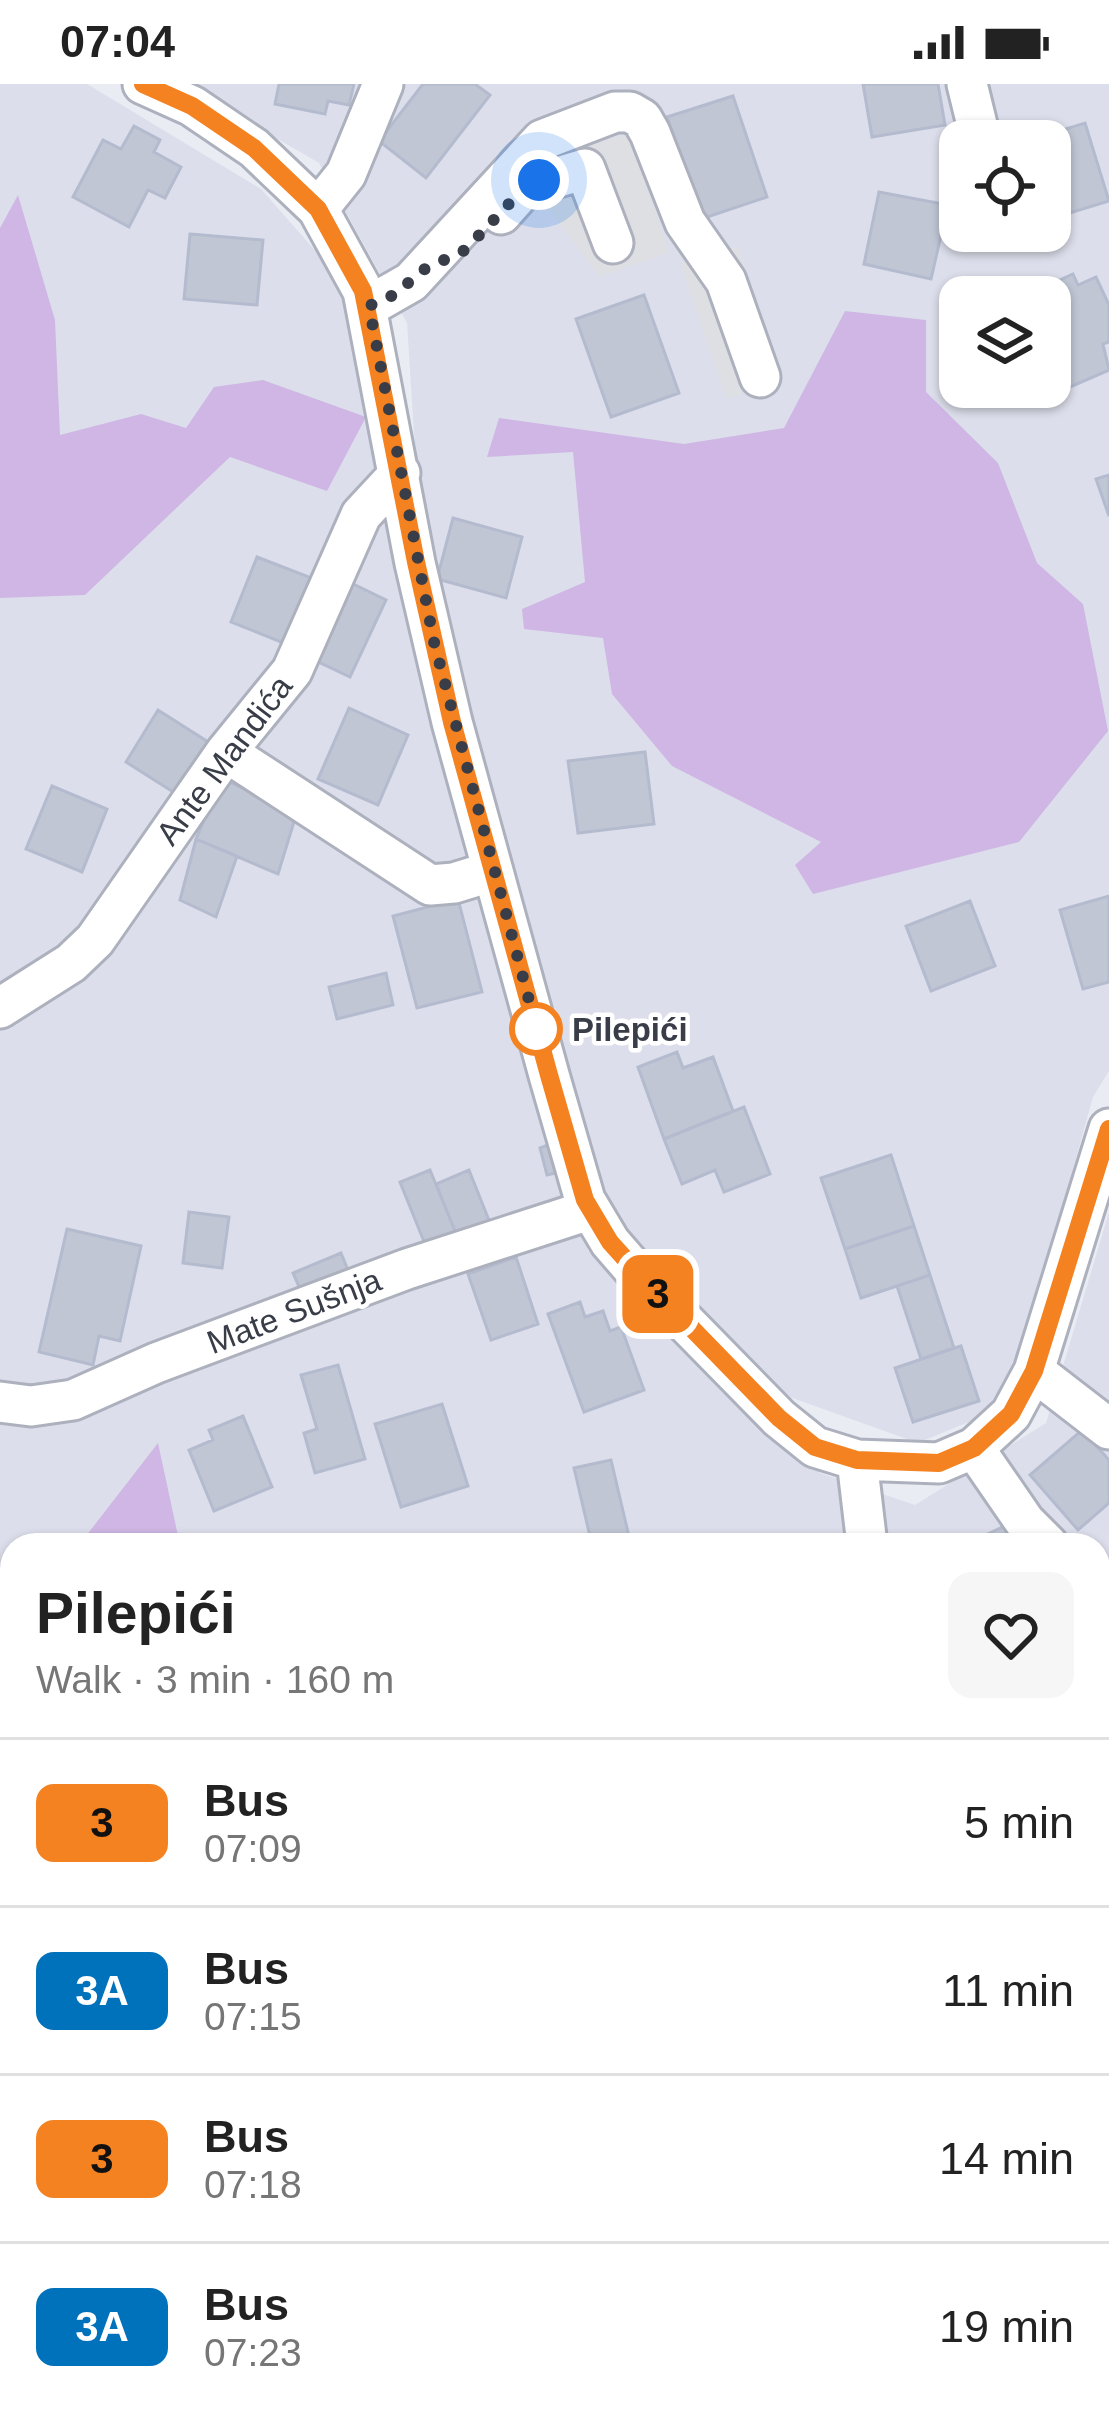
<!DOCTYPE html>
<meta charset="utf-8">
<style>
body{margin:0;font-family:Arial,sans-serif;background:#f6f6f6;color:#222;height:100vh;display:flex;flex-direction:column;font-size:45px;white-space:nowrap}
*{box-sizing:border-box;margin:0}
p{font-size:39px;color:#767676}
.icon{flex:none;width:66px;height:66px;fill:none;stroke:currentColor;stroke-width:2;stroke-linecap:round;stroke-linejoin:round}
.map{position:relative;flex:1;overflow:hidden}
.drawer{position:absolute;left:0px;top:1449px;width:1110px;height:903px;display:flex;flex-direction:column;background:#fff;border-radius:36px 36px 0 0;box-shadow:0 3px 9px #0004}
.drawer>*{flex:none}
.badge{padding:0 24px;border-radius:18px;font-size:42px;line-height:78px}
.controls{position:absolute;left:939px;top:36px;display:grid;gap:24px}
.controls a{display:grid;place-items:center;width:132px;height:132px;border-radius:24px;background:#fff;box-shadow:0 3px 9px #0004;font-size:60px}
.you{position:absolute;width:60px;height:60px;margin:-30px;border:9px solid #fff;border-radius:50%;background:#1a73e8;box-shadow:0 0 0 18px #1a73e833}
.map>.badge{position:absolute;translate:-50% -50%;box-shadow:0 0 0 6px #fff}
.round{display:grid;place-items:center;flex:none;width:126px;height:126px;border-radius:24px;background:#f6f6f6}
.headline{display:flex;align-items:center;justify-content:space-between;height:204px;padding:0 36px}
h1{font-size:57px;font-weight:600;line-height:90px}
ul{padding:0;list-style:none}
li{display:flex;align-items:center;gap:36px;height:168px;padding:0 36px;border-top:3px solid #e0e0e0}
li div{flex:1}
li b{display:block;font-size:45px}
li em{font-style:normal}
li .badge{min-width:132px;font-weight:700;text-align:center}
.status{display:flex;justify-content:space-between;align-items:center;height:84px;padding:0 60px;background:#fff;direction:ltr}
.status svg{height:33px;fill:currentColor}
.map>svg:first-child{display:block}
</style>
<div class="status"><b>07:04</b><svg viewBox="0 0 49 12"><path d="M0 12V9h3v3zM5 12V6h3v6zM10 12V3h3v9zM15 12V0h3v12zM26 1h20v11H26zM47 4h2v5h-2z"/></svg></div>
<div class="map">
<svg width="1109" height="2350" viewBox="0 0 1109 2350">
<rect width="100%" height="100%" fill="#eaecf3"/>
<path fill="#dcdfeb" fill-rule="evenodd" d="M0 0H87L261 105 342 197 538 1019 588 1166 820 1389 915 1421 1046 1339 1109 1128V2345L1060 2343 1042 2350H780L749 2340H1098V1461H12V2340H113L114 2350H0Z
M183 0H1109V987L1093 1013 1027 1249 988 1330 918 1359 784 1311 592 1112 421 460 407 239 319 79ZM960 57H1050V147H960ZM960 213H1050V303H960Z
M308 2340H626L624 2350H316Z"/>
<path fill="#cfb6e4" d="M18 111 55 236 60 351 141 330 186 344 214 303 263 296 366 333 327 407 230 373 85 511 0 514V144Z
M845 227 926 236V308L998 379 1037 479 1083 520 1108 647 1019 758 813 810 795 781 821 758 672 682 612 610 603 554 524 545 522 525 585 498 573 368 487 373 499 334 684 360 784 344Z
M158 1359 180 1461H79Z
M12 1636V2162H0V1647Z
M113 2340H308L316 2350H114Z
M626 2340H749L780 2350H624Z"/>
<path fill="#dedfe2" d="M629 49 669 168 599 193 525 92 540 77Z
M738 163 783 295 727 315 680 179Z"/>
<path fill="#c0c6d4" stroke="#b4bbce" stroke-width="3" d="M279 0H354L349 21 328 17 325 30 275 20Z
M423 0H475L490 11 426 94 379 57Z
M863 0H938L945 41 872 53Z
M733 12 767 113 701 135 667 33Z
M1085 39 1109 117 1050 135V57H1026Z
M134 42 160 56 154 68 181 83 165 114 148 106 129 143 73 113 103 56 121 65Z
M879 108 948 121 931 195 864 180Z
M190 150 263 156 257 221 184 215Z
M1073 190 1078 201 1096 193 1109 221V258L1103 260 1109 286 1070 303 1060 280 1050 285V213H1032L1034 208Z
M644 211 679 309 611 333 576 235Z
M1109 391V432L1096 395Z
M453 434 522 453 506 514 437 495Z
M257 473 322 498 296 564 231 538Z
M345 496 386 516 350 593 308 573Z
M349 624 408 651 378 721 318 695Z
M158 626 213 661 181 713 126 678Z
M645 668 654 740 578 749 568 677Z
M222 695 297 728 278 790 196 755Z
M52 702 107 725 82 788 26 765Z
M196 755 237 772 216 833 180 816Z
M1109 812V898L1083 905 1060 826Z
M458 815 482 908 417 924 393 832Z
M970 817 995 882 931 907 906 842Z
M386 889 393 921 337 935 329 903Z
M677 968 683 984 713 973 733 1027 664 1055 638 983Z
M744 1023 770 1090 724 1108 715 1086 682 1100 664 1055Z
M548 1061 556 1089 547 1091 540 1064Z
M891 1071 914 1142 845 1165 821 1094Z
M430 1086 457 1152 427 1165 400 1098Z
M469 1086 490 1139 457 1152 436 1100Z
M189 1128 229 1133 222 1184 183 1179Z
M914 1142 930 1191 861 1214 845 1165Z
M67 1145 141 1162 120 1257 99 1252 93 1281 39 1268Z
M341 1169 352 1196 305 1216 293 1189Z
M516 1173 538 1240 491 1256 468 1190Z
M930 1191 954 1264 921 1275 897 1202Z
M580 1218 585 1233 603 1227 610 1247 621 1243 644 1306 584 1328 548 1230Z
M961 1262 979 1317 913 1338 895 1284Z
M338 1281 365 1375 315 1389 304 1349 317 1345 301 1291Z
M442 1320 468 1402 401 1423 375 1340Z
M243 1332 272 1403 214 1427 189 1366 213 1356 209 1346Z
M1082 1346 1109 1376V1419L1078 1446 1030 1391Z
M611 1376 631 1461H592L574 1384Z
M1007 1441 1016 1461H964Z
M1109 1647V1728L1098 1732V1651Z
M1109 2042V2097L1098 2067V2046Z
M7 2190 12 2217V2275L0 2278V2191Z
M12 2312V2340H27L29 2350H0V2315Z"/>
<g fill="none" stroke-linecap="round" stroke-linejoin="round">
<g stroke="#adb1be" stroke-width="45">
<path id="minor" d="M143 0 192 22 254 64 318 125 363 207 415 479 452 638 549 991 585 1116 610 1158 636 1188 779 1334 815 1363 857 1376 939 1379 974 1364 1011 1330 1034 1287 1109 1045
M967 0 981 57
M318 125 346 90 383 0
M501 130 525 103 585 85 613 159
M369 222 411 198 542 56 615 28H630L642 35 650 49 685 138 726 197 760 293
M226 668 430 801 454 799 493 787
M0 924 71 879 95 856 226 668 292 587 361 431 400 389
M1034 1287 1109 1345
M0 1318 31 1322 73 1316 156 1279 407 1185 589 1126
M974 1364 1025 1438 1048 1461
M857 1376 867 1461
M1098 1514 1109 1527
M1098 1852 1109 1873"/>
</g>
<use href="#minor" stroke="#fff" stroke-width="39"/>
</g>
<g fill="none" stroke-linecap="round" stroke-linejoin="round">
<g stroke="#fff" stroke-width="27">
<path id="line" d="M143 0 192 22 254 64 318 125 363 207 416 478 452 638 549 991 585 1116 610 1158 637 1188 779 1334 815 1363 857 1376 939 1379 974 1364 1011 1330 1034 1287 1109 1045"/>
</g>
<use href="#line" stroke="#f58220" stroke-width="18"/>
<path stroke="#383d47" stroke-width="12" stroke-dasharray="0 21.6" d="M536 945 538 950 434 558 369 222 398 209 419 188 465 166 525 103 539 96"/>
</g>
<circle fill="#fff" stroke="#f58220" stroke-width="6" cx="536" cy="945" r="24"/>
<g text-anchor="middle" dominant-baseline="central" stroke-width="9" stroke-linejoin="round" paint-order="stroke">
<g font-size="33" fill="#383d47" stroke="#fff">
<text transform="translate(224 676) rotate(-53)">Ante Mandića</text>
<text transform="translate(294 1227) rotate(-21)">Mate Sušnja</text>
</g>
<g font-size="33" font-weight="bold" fill="#383d47" stroke="#fff" text-anchor="start">
<text x="572" y="945">Pilepići</text>
</g>
</g>
</svg>
<div class="controls">
<a><svg class="icon" aria-label="locate" viewBox="0 0 24 24"><circle cx="12" cy="12" r="6"/><path d="M12 2v4M12 18v4M2 12h4M18 12h4"/></svg></a>
<a><svg class="icon" aria-label="layers" viewBox="0 0 24 24"><path d="M12 4l9 5-9 5-9-5zM3 14l9 5 9-5"/></svg></a>
</div>
<div class="you" style="left:539px;top:96px"></div>
<b class="badge" style="left:658px;top:1210px;background:#f58220;color:#111">3</b>
<section class="drawer">
<div class="headline"><div><h1>Pilepići</h1><p>Walk · 3 min · 160 m</p></div><a class="round"><svg class="icon" aria-label="heart" viewBox="0 0 24 24"><path d="M12 20l-8-8c-3-5 5-10 8-4 3-6 11-1 8 4z"/></svg></a></div>
<ul>
<li><span class="badge" style="background:#f58220;color:#111">3</span><div><b>Bus</b><p>07:09</p></div><em>5 min</em></li>
<li><span class="badge" style="background:#0072bc;color:#fff">3A</span><div><b>Bus</b><p>07:15</p></div><em>11 min</em></li>
<li><span class="badge" style="background:#f58220;color:#111">3</span><div><b>Bus</b><p>07:18</p></div><em>14 min</em></li>
<li><span class="badge" style="background:#0072bc;color:#fff">3A</span><div><b>Bus</b><p>07:23</p></div><em>19 min</em></li>
</ul>
</section>
</div>
